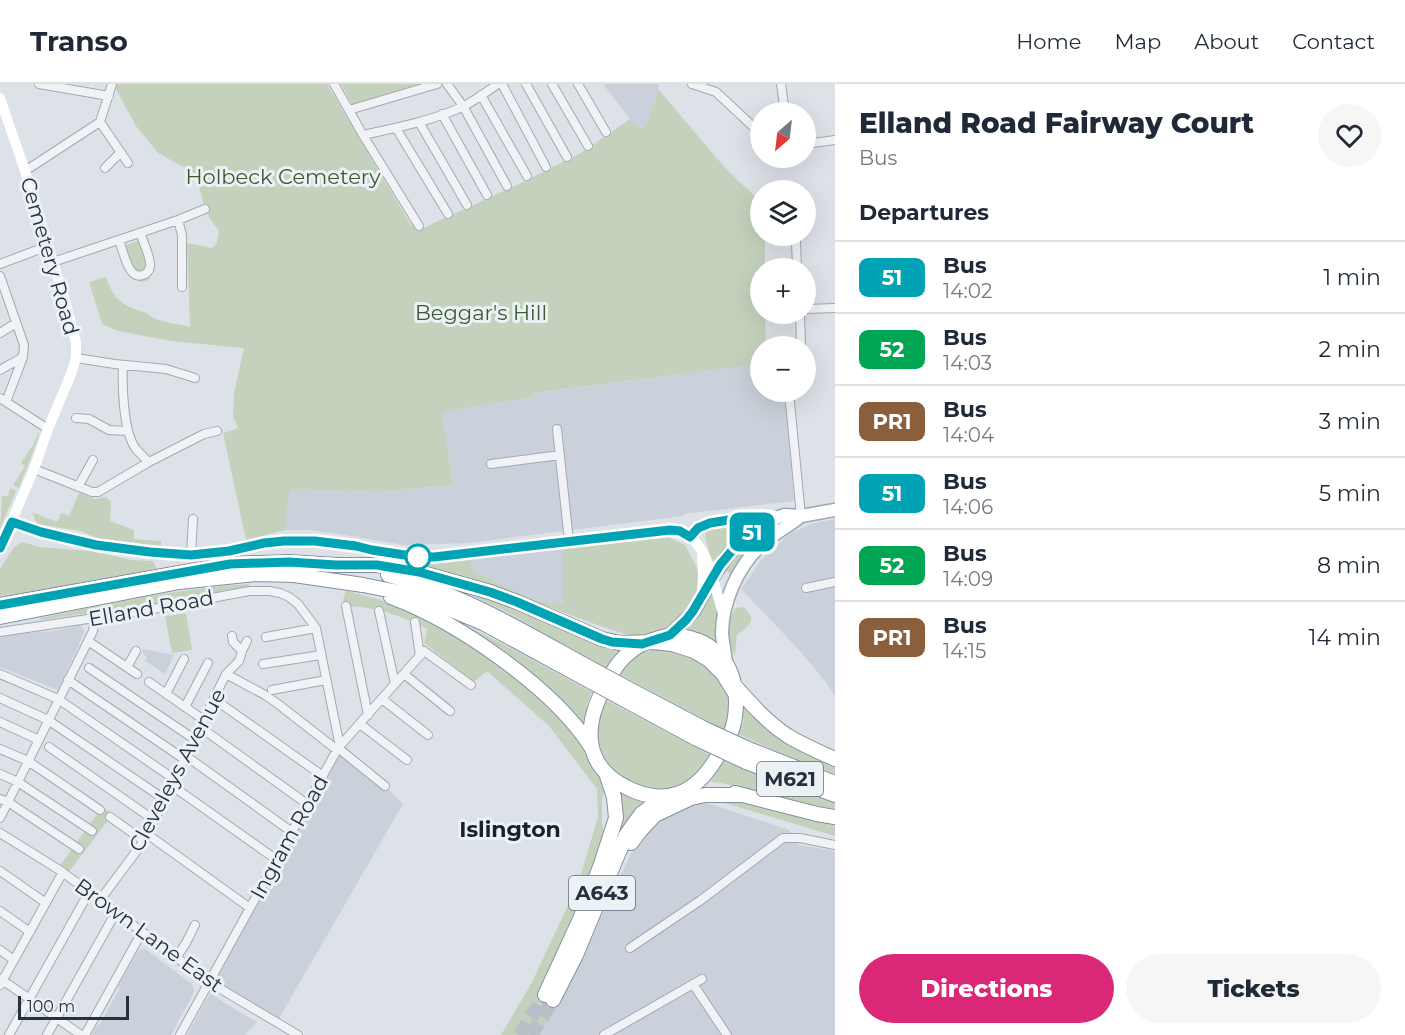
<!DOCTYPE html>
<meta charset="utf-8">
<style>
body{margin:0;font-family:Montserrat,sans-serif;background:#f6f6f7;color:#1f2937;height:100vh;display:flex;flex-direction:column;font-size:22px;white-space:nowrap}
*{box-sizing:border-box;margin:0}
p{font-size:20px;color:#747a83}
.icon{flex:none;width:33px;height:33px;fill:none;stroke:currentColor;stroke-width:2;stroke-linecap:round;stroke-linejoin:round}
.map{position:relative;flex:1;overflow:hidden}
.sheet{display:flex;flex-direction:column;background:#fff;width:570px}
.sheet>*{flex:none}
.badge{padding:0 12px;border-radius:9px;font-size:21px;line-height:39px}
.needle{width:39px;rotate:208deg}
.tools{position:absolute;left:750px;top:18px;display:grid;gap:12px}
.tools a{display:grid;place-items:center;width:66px;height:66px;border-radius:50%;background:#fff;box-shadow:0 6px 24px #0002;font-size:30px}
.scale{position:absolute;left:18px;bottom:15px;width:111px;box-sizing:border-box;padding-left:6px;border:3px solid #26313f;border-top:0;font-size:16px;line-height:21px;white-space:nowrap;color:#26313f;-webkit-text-stroke:4px #ecf1f5;paint-order:stroke}
.map>.badge{position:absolute;translate:-50% -50%;box-shadow:0 0 0 3px #fff}
h2{padding:0 24px;font-size:22px;line-height:54px}
.round{display:grid;place-items:center;flex:none;width:63px;height:63px;border-radius:32px;background:#f6f6f7}
.headline{display:flex;align-items:center;justify-content:space-between;height:102px;padding:0 24px}
h1{font-size:28px;font-weight:800;line-height:45px}
.action{display:flex;gap:12px;margin-top:auto;padding:12px 24px}
.action a{flex:1;height:69px;border-radius:36px;background:#db2777;color:#fff;font-size:24px;font-weight:800;line-height:69px;text-align:center}
.action a+a{background:#f6f6f7;color:#1f2937}
ul{padding:0;list-style:none}
li{display:flex;align-items:center;gap:18px;height:72px;padding:0 24px;border-top:2px solid #e0e1e3}
li div{flex:1}
li b{display:block;font-size:22px}
li em{font-style:normal}
li .badge{min-width:66px;font-weight:700;text-align:center}
header{display:flex;align-items:center;gap:36px;box-sizing:border-box;height:84px;padding:0 30px;background:#fff;border-bottom:2px solid #e0e1e3}
header strong{font-size:28px}
nav{display:flex;gap:33px;margin-inline-start:auto;font-size:21px}
main{display:flex;flex:1;min-height:0}
.map>svg:first-child{display:block}
</style>
<header>
<strong>Transo</strong>
<nav><a>Home</a><a>Map</a><a>About</a><a>Contact</a></nav>
</header>
<main>
<div class="map">
<svg width="835" height="951" viewBox="0 0 835 951">
<rect width="100%" height="100%" fill="#dde2e8"/>
<path fill="#cbd1da" d="M603 0H659V6L645 43 640 44 630 35Z
M760 280V308H783L786 312 794 417 684 430 683 432 469 459 404 461 339 450 307 446H285L290 405 376 408 453 401 441 321Z
M835 435V613L825 597 800 567 741 505 762 475 789 450 814 439Z
M563 461 564 520 538 517 476 489 469 475Z
M80 541 85 547 58 606 0 583V554L13 550 54 547Z
M143 565 174 571 165 590 145 577 147 573 142 568Z
M338 664 385 702 403 720 277 938 209 898Z
M682 714 713 721 789 746 799 761 835 767V951H540L607 820 636 759Z
M145 865 192 900 194 908 171 951H92L96 943H98L120 904 118 902 139 866Z
M210 909 223 918 257 938 245 951H187Z"/>
<path fill="#c4d2bd" d="M113 0H327L411 141H413L417 147 523 98 581 69 630 35 640 44 645 43 659 6 726 85 760 117V152H765V184H760V230H765L766 262H760V280L533 309V313L463 324 442 329 453 401 376 408 290 405 285 446 246 456 223 349 238 344 233 333 234 309 244 264 171 257 118 247 102 240 89 198 106 193C114 216 121 220 143 228 148 229 151 233 156 235 166 239 179 240 190 243L187 159 212 164 217 159 219 147 210 135 205 125 197 95 190 87 158 69 136 42Z
M341 0H433L353 22Z
M141 156 151 187 149 196C131 205 127 175 123 162Z
M39 348 38 355 19 404 13 401 25 382 21 379 33 361Z
M11 404 16 407 0 445 2 412H8L9 408Z
M79 409 95 415 106 413 111 418 110 437 134 446V455L161 457V463L99 455 81 447 37 440 32 428 57 438 61 429 69 432Z
M745 441 751 443 738 452 717 478 712 477 705 454 706 448 713 444Z
M768 443 771 446 732 493 724 482 741 461Z
M668 453 685 461 699 487 700 503 694 520 681 536 668 544 649 552 625 550 600 542 476 496 398 479V477C422 479 446 478 469 475L476 489 538 517 563 520V461Z
M22 458 40 463 90 467 132 476 153 477 158 488 0 512V485L14 463Z
M430 495 462 503 624 565 607 585 507 528 475 513Z
M249 500V502L150 520 41 536 40 534C110 520 178 504 249 500Z
M713 505 719 529V564L680 546Z
M346 507 378 515 411 528 446 546 493 577 535 610 561 634 581 661 605 704 602 716V740L604 747 586 803 569 845 540 908 555 920 552 929 540 951H501L532 898 578 800 598 733 597 705 549 642 487 587 474 598 424 559 427 545C403 532 373 522 346 522L343 516Z
M743 523C759 536 749 542 737 551L735 572C728 555 724 539 736 524Z
M431 526C487 549 539 580 592 608L587 620 585 650 571 632Z
M186 529 192 566 172 569 165 532Z
M662 565C690 572 710 577 724 605 727 611 731 617 731 623 731 630 727 640 726 647L617 589C631 572 640 567 662 565Z
M602 614 712 672C705 682 697 692 686 699 654 718 610 699 597 665 596 661 596 655 596 651 596 636 598 628 602 614Z
M743 614 835 681V690L780 669 738 650 744 635 741 634Z
M724 677 809 711 835 719V725L789 716 721 699 710 698Z
M616 705 631 713 650 717 620 753 616 751Z
M712 711 835 736V752L711 715Z
M102 723 113 730 68 789 59 783Z"/>
<g fill="none" stroke-linecap="round" stroke-linejoin="round">
<path stroke="#b8bfc6" stroke-width="14" stroke-dasharray="14 7" stroke-linecap="butt" d="M520 951 545 911
M531 951 553 916"/>
<g stroke="#a2a9b2" stroke-width="10">
<path id="street" d="M39 0 109 12
M334 0 363 51 419 142
M447 0 463 22 507 102
M502 0 546 83
M526 0 567 73
M552 0 588 62
M578 0 606 48
M692 0 716 8 760 49
M781 0 785 28
M481 11 527 92
M349 26 437 0
M442 30 487 111
M100 38 128 79
M419 38 467 121
M396 44 448 130
M363 51C396 44 431 37 462 23 475 17 486 8 498 0
M806 60 835 56
M105 84 121 68
M25 87 100 38 112 0
M178 136 182 151V203
M119 156C122 164 126 182 132 188 138 195 149 191 150 182 151 174 143 157 140 149
M796 158 797 184
M53 178 178 136 205 125
M0 180 48 162
M0 192 24 261 23 273 6 318
M806 225 835 224
M800 230 801 262
M0 249 16 239
M76 274 115 280 166 285 195 294
M123 281C122 301 123 348 136 365 140 370 145 374 149 378
M0 286 23 273
M789 308 801 432
M0 314 48 345
M76 334 89 335 109 346 128 347
M557 345 569 457
M491 380 560 371
M34 385 92 408H98L149 378 204 350 217 347
M78 403 93 376
M191 471 193 435
M806 504 835 498
M346 522 368 631
M379 527 395 600
M415 538 420 572
M0 548 148 526 249 507H270L280 509 289 513 298 520 316 544 340 663
M266 553 316 544
M88 557 137 590
M242 567 247 557
M263 580 321 571
M127 583 136 567
M89 584 194 655
M0 590 58 615 174 695
M226 590 265 611 278 620 337 666
M404 590 450 627
M68 596 184 675
M149 598 204 636
M272 606 326 596
M166 610 184 575
M0 614 48 636 164 715
M214 615 323 692
M382 615 428 651
M185 623 208 579
M0 638 39 656
M360 640 407 676
M200 643 307 720
M49 663 154 736
M338 664 385 702
M0 665 28 677 100 726
M186 672 292 748
M0 690 18 698 92 747
M171 701 277 776
M0 715 8 718 79 765
M110 733 144 757
M0 734 93 547 95 534
M0 749 61 787 209 898 298 951
M147 750 250 824
M0 787 46 819
M100 816 144 757 226 590 239 577 242 567 233 558 232 552
M0 827 30 848
M630 864 701 816 783 754H800L835 761
M0 866 14 876
M176 874 186 859 195 841
M1 895 81 951
M693 900 727 951
M0 901 63 788
M9 951 84 817
M47 951 111 837
M85 951 142 848
M180 951 338 664 424 567 471 601
M604 951 702 895"/>
</g>
<g stroke="#9ba7b4" stroke-width="15">
<path id="primary" d="M670 551 694 527 713 493 728 471 751 448 769 437 784 431 801 432 835 426
M726 578C725 569 723 560 722 550 722 519 737 484 760 462 772 450 788 443 801 432"/>
</g>
<g stroke="#83909f" stroke-width="16">
<path id="highway" d="M388 491C457 508 518 544 579 578
M391 513C456 537 554 604 591 663
M0 521 230 480 289 478 336 481H377L419 488 490 508 517 518 602 555 620 559 653 558 672 560 694 567 709 576 723 590 736 611
M0 533 179 498 255 490 294 491 363 501 418 512 483 539 575 589
M670 551C711 553 735 576 736 617 736 627 735 639 731 648 728 655 724 662 720 668 713 681 703 695 691 703 671 717 646 714 626 703 582 681 584 640 605 602 611 590 618 577 629 569 641 558 655 555 670 551Z
M736 603C752 621 768 639 788 652 803 661 819 668 835 675
M627 604 703 644
M623 615 697 655
M751 666 835 699
M746 678 835 711
M735 709 817 730 835 733
M631 759 640 747 655 731 691 714 705 711H741
M545 911 580 835 601 780 616 734 614 713 607 692
M553 916 576 871 626 751 641 730 664 713"/>
</g>
<use href="#street" stroke="#f0f2f6" stroke-width="8"/>
<path stroke="#fff" stroke-width="10" d="M0 14 25 87 64 213 76 258V274L71 290 48 345 34 385 0 464
M12 438 41 449 96 461 150 468 191 471 229 467 264 459 284 457H315L356 462 372 466 411 473H434L676 447C711 454 713 505 724 531
M690 453 698 444 710 439 753 432 762 430 772 431 779 433
M702 512 703 491 702 471"/>
<use href="#primary" stroke="#fff" stroke-width="12"/>
<use href="#highway" stroke="#fff" stroke-width="14"/>
<g stroke="#83909f" stroke-width="16" stroke-linecap="butt">
<path id="highway-bridge" d="M579 578 627 604
M575 589 623 615
M703 644 751 666
M697 655 746 678"/>
</g>
<use href="#highway-bridge" stroke="#fff" stroke-width="14"/>
</g>
<g fill="none" stroke-linecap="round" stroke-linejoin="round">
<g stroke="#fff" stroke-width="14">
<path id="line" d="M0 464 12 438 41 448 96 461 150 468 191 471 229 467 264 459 284 457H315L356 462 372 466 411 472 434 473 670 446 680 447 690 453 698 444 710 439 753 432 769 437 751 448 735 463 720 481 693 527 686 536 670 551 642 560 612 558 602 555 517 518 490 508 419 488 377 481H336L289 478 230 480 0 521"/>
</g>
<use href="#line" stroke="#00a3b4" stroke-width="9"/>
</g>
<circle fill="#fff" stroke="#00a3b4" stroke-width="3" cx="418" cy="473" r="12"/>
<g text-anchor="middle" dominant-baseline="central" stroke-width="6" stroke-linejoin="round" paint-order="stroke">
<g fill="#ecf1f5" stroke="#616b76" stroke-width="1.5">
<rect x="757" y="678" width="66" height="34" rx="4.5"/>
<rect x="569" y="792" width="66" height="34" rx="4.5"/>
</g>
<g font-size="20" font-weight="bold" fill="#26313f">
<text x="790" y="695">M621</text>
<text x="602" y="809">A643</text>
</g>
<g font-size="21" fill="#3d5b32" stroke="#ecf1f5">
<text x="283" y="92">Holbeck Cemetery</text>
<text x="481" y="228">Beggar's Hill</text>
</g>
<g font-size="21" fill="#26313f" stroke="#ecf1f5">
<text transform="translate(50 172) rotate(74)">Cemetery Road</text>
<text transform="translate(151 524) rotate(-10)">Elland Road</text>
<text transform="translate(177 686) rotate(-62)">Cleveleys Avenue</text>
<text transform="translate(289 753) rotate(-61)">Ingram Road</text>
<text transform="translate(149 851) rotate(36)">Brown Lane East</text>
</g>
<g font-size="22" font-weight="bold" fill="#18222f" stroke="#ecf1f5">
<text x="510" y="745">Islington</text>
</g>
</g>
</svg>
<div class="tools">
<a><svg class="needle" viewBox="-14 -14 28 28"><path d="M0-13l5 13h-10z" fill="#e53935"/><path d="M0 13l5-13h-10z" fill="#747a83"/></svg></a>
<a><svg class="icon" aria-label="layers" viewBox="0 0 24 24"><path d="M12 4l9 5-9 5-9-5zM3 14l9 5 9-5"/></svg></a>
<a>+</a>
<a>−</a>
</div>
<div class="scale">100 m</div>
<b class="badge" style="left:752px;top:448px;background:#00a3b4;color:#fff">51</b>
</div>
<section class="sheet">
<div class="headline"><div><h1>Elland Road Fairway Court</h1><p>Bus</p></div><a class="round"><svg class="icon" aria-label="heart" viewBox="0 0 24 24"><path d="M12 20l-8-8c-3-5 5-10 8-4 3-6 11-1 8 4z"/></svg></a></div>
<h2>Departures</h2>
<ul>
<li><span class="badge" style="background:#00a3b4;color:#fff">51</span><div><b>Bus</b><p>14:02</p></div><em>1 min</em></li>
<li><span class="badge" style="background:#00a651;color:#fff">52</span><div><b>Bus</b><p>14:03</p></div><em>2 min</em></li>
<li><span class="badge" style="background:#8b5e3c;color:#fff">PR1</span><div><b>Bus</b><p>14:04</p></div><em>3 min</em></li>
<li><span class="badge" style="background:#00a3b4;color:#fff">51</span><div><b>Bus</b><p>14:06</p></div><em>5 min</em></li>
<li><span class="badge" style="background:#00a651;color:#fff">52</span><div><b>Bus</b><p>14:09</p></div><em>8 min</em></li>
<li><span class="badge" style="background:#8b5e3c;color:#fff">PR1</span><div><b>Bus</b><p>14:15</p></div><em>14 min</em></li>
</ul>
<div class="action"><a>Directions</a><a>Tickets</a></div>
</section>
</main>
